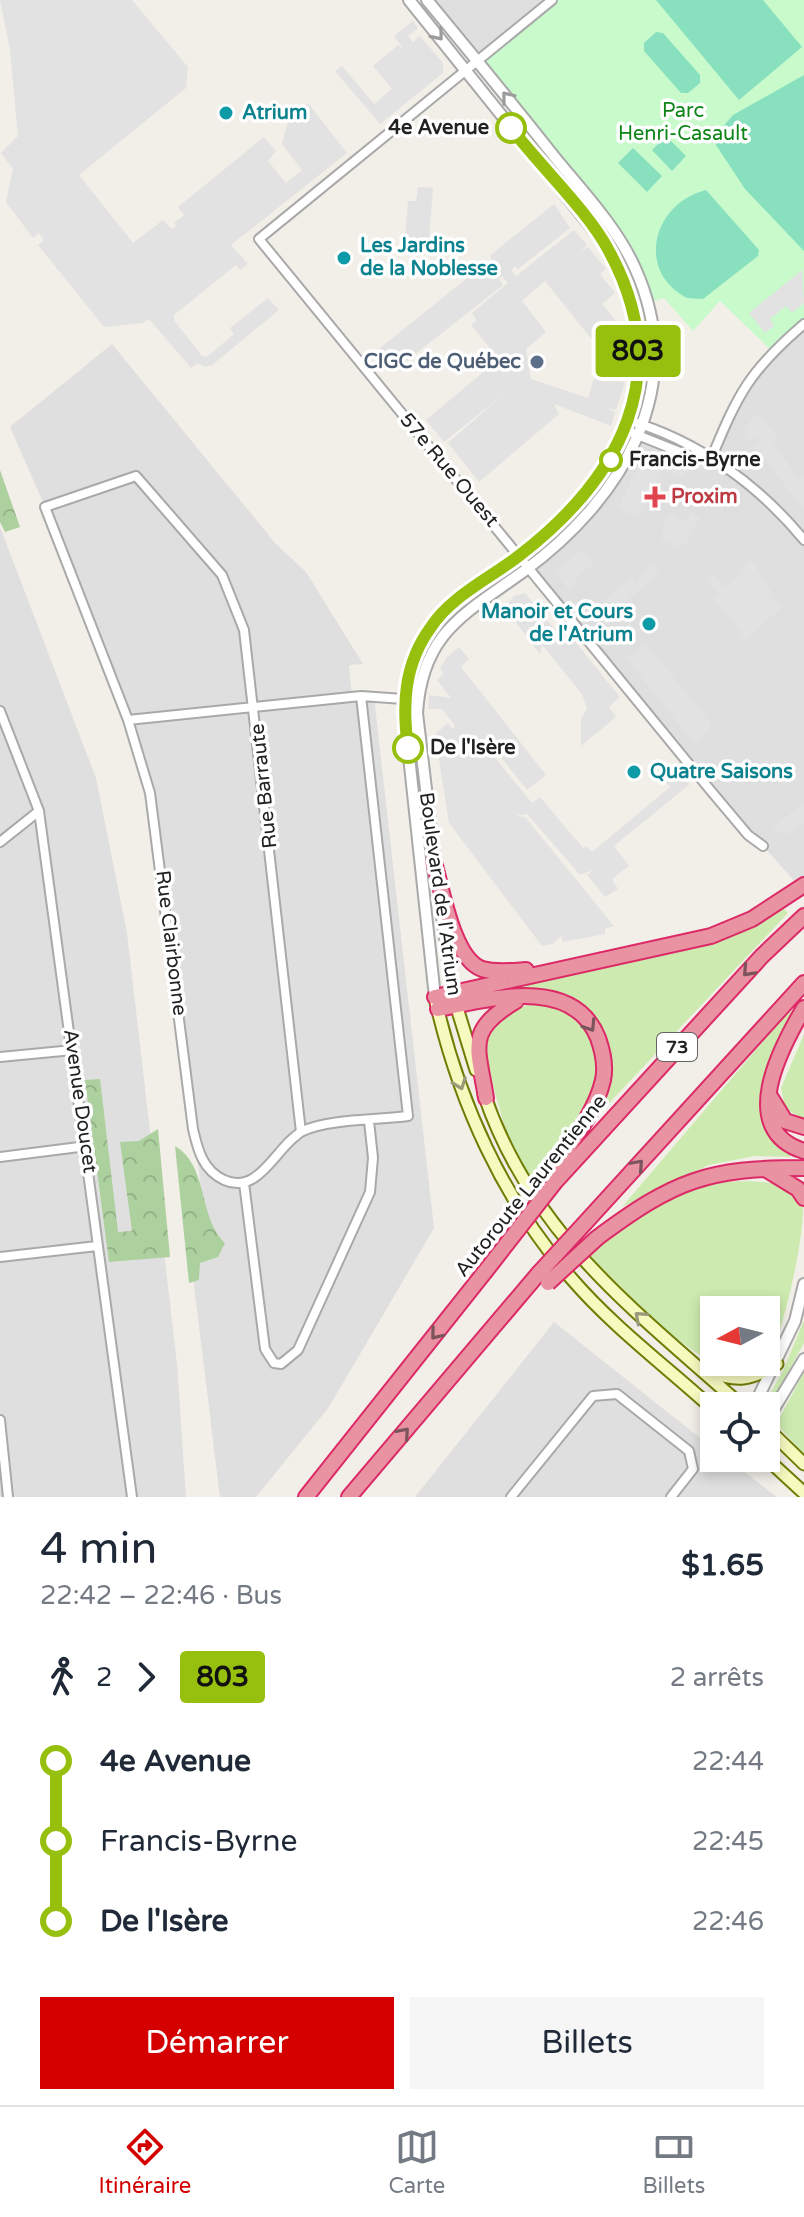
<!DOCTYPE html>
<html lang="fr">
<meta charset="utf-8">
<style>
body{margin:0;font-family:"Varela Round",sans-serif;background:#f6f6f7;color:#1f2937;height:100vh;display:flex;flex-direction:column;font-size:30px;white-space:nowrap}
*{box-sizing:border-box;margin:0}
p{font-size:26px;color:#747a83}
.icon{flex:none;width:44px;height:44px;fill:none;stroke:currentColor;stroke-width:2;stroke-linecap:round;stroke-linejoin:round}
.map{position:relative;height:1497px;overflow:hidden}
.panel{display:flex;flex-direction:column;background:#fff;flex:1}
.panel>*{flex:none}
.badge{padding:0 16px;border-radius:6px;font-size:28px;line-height:52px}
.needle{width:52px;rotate:263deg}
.controls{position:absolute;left:700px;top:1296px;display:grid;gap:16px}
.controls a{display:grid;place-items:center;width:80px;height:80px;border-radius:0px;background:#fff;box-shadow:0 4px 12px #0003;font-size:40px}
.map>.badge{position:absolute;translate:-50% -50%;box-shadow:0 0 0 4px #fff}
.legs{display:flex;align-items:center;gap:12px;height:88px;padding:0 40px;font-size:26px}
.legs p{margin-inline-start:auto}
.headline{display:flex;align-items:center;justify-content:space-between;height:136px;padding:0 40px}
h1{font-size:44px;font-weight:600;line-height:60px}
.primary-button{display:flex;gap:16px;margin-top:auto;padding:16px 40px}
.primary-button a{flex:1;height:92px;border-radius:0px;background:#d40000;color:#fff;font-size:32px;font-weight:600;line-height:92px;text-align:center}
.primary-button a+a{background:#f6f6f7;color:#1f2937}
ul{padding:0 40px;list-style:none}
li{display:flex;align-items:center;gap:28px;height:80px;font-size:30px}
li i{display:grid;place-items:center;width:12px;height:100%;margin:0 10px;background:currentColor}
li i::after{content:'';width:20px;height:20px;margin:-10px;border:6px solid;border-radius:50%;background:#fff}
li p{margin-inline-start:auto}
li:first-child i{background:linear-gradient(#0000 50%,currentColor 0)}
li:last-child i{background:linear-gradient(currentColor 50%,#0000 0)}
.tab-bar{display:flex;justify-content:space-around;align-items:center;height:112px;border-top:2px solid #e0e1e3;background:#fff;font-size:22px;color:#747a83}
.tab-bar a{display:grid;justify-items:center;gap:4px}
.tab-bar .on{color:#d40000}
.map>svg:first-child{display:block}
</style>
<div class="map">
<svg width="804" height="1497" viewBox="0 0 804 1497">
<defs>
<pattern id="forest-crowns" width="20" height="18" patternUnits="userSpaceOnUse" patternTransform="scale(2)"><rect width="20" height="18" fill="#add19e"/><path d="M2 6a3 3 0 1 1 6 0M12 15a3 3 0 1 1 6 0" fill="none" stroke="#95b388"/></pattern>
</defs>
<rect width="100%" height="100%" fill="#f2efe9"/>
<path fill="#e0dfdf" d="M427 0H552L478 61Z
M804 324V884L800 887 763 846 748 835 530 567 604 497 640 437 711 459 760 363Z
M112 344 276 544 306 572 363 664 349 665 352 696 374 697 434 1228 329 1407 256 1497H220L186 1221 205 1220 156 825 128 720 45 507 10 427Z
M0 527 96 778 127 933 177 1364 186 1497H0Z
M554 1322 714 1449V1458H726L777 1497H415Z"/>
<path fill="#cdebb0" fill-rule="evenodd" d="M783 908 788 913 598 1115 594 1112 607 1085 589 1015 513 993 512 987 702 947 742 931Z
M538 1003C559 1006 573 1012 586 1029 623 1083 564 1138 532 1181L506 1131 482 1048C488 1020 512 1007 538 1003Z
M789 1011 793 1012C772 1055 732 1122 791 1154L790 1157 755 1156 709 1165 622 1207Z
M804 1034V1119L785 1109 781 1088Z
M744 1181C765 1182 795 1182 803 1206 804 1238 784 1333 767 1361 762 1368 754 1372 747 1375 699 1370 621 1290 586 1256 634 1216 681 1182 744 1181ZM714 1310H766V1362H714Z
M804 1320V1343L766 1412 763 1406 783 1371Z
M804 1372V1454L780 1428 778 1421Z"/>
<path fill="url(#forest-crowns)" d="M0 470 20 527 5 532 0 522Z
M100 1079 118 1232 132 1231 120 1142 139 1141 158 1129 170 1257 109 1262 85 1080Z
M175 1146C209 1166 198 1217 225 1243L218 1257 200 1263 199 1280 189 1283Z"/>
<path fill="#c8facc" d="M552 0H804V324L773 352 720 301 693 331 664 298 648 303 622 243 478 61Z"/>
<path fill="#88e0be" d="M656 0H763L802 47 739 100Z
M656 32 663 33 700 75V83L688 93H681L644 51V43Z
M804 75V251L745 189 712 139 733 115Z
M666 136 686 156 672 171 652 150Z
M633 148 662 176 647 192 618 163Z
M706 190 759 250 758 256 703 299 687 298C635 271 653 203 706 190Z"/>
<path fill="#e2e2e2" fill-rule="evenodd" d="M0 0H132L188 67 186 88 79 175 133 243 163 220 172 229 176 226 174 223 184 215 178 207 264 137 276 151 268 161 286 183 302 170 282 144 288 121 308 103 347 153 231 245 248 264 240 270 236 265 174 315V320L202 356H208L234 334 230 328 268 298 279 310 212 365 205 367 198 363 191 368 149 319 143 323 104 327 38 245 44 240 39 233 33 238 6 202 13 169 1 153 18 136 10 50Z
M413 21 418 28 408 36 413 42 420 36 443 63V73L380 124 335 71 342 66 374 104 392 89 373 66 398 45 404 50 394 36Z
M418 187 433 188 429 240 420 242 405 237 408 201H416Z
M554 204 570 228 518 269 515 266 511 270 516 276 574 230 587 245 581 252 588 247 606 269 600 274 615 293 602 304 622 328 627 353 620 354 619 380 625 383 616 410 608 408 615 412 611 426 554 404 559 414 479 482 448 443 505 393 444 442 426 420 499 359 471 325 476 320 472 313 508 283 502 276 499 279 503 285 395 370 379 349 472 274 476 278 494 263 490 256 493 253ZM545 281 593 341 597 368 588 398 531 379 526 349 546 332 522 301Z
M802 270 804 303 792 313 786 306 770 319 774 326 765 333 749 313Z
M757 413 778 438 773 443 800 480 804 477V509L753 446 759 439 755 436 749 442 742 431Z
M659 456 696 465 679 478 662 470 638 518 618 508 641 461 648 464 654 457Z
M691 512 700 517 687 542 679 548 661 539 664 532 661 530 669 513 686 522Z
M583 549 594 563 574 580 577 584 569 591 555 572Z
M751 560 774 595 769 600H777L782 607 743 642 740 638 744 635 713 598 718 594 707 579 713 574 725 588 741 575 737 569Z
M650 564 659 569 655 577 625 602 629 608 607 625 593 609 632 576 637 581Z
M525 593 558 633 564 628 620 697 609 707 616 717 581 746V719L587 709 582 694 542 645 540 654 505 608 514 596Z
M647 644 712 725 695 744 625 657Z
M459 647 469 659 461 667 546 775 527 790 493 747 489 750 532 803 540 797 583 848 586 846 592 852 670 787 665 781 676 772 690 784 614 846 629 866 612 879 618 889 605 897 587 875 593 870 580 875 527 814 515 816 525 817 614 926 605 929V934L563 942 561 936 553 944 542 946 449 823 435 734 448 723 453 729 455 726 442 709H428L429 695 451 698 437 680 444 673 440 669 447 657Z
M804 802V823L789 835 784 831 779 834 772 829Z"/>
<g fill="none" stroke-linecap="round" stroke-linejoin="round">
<g stroke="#a9a9a9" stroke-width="12">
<path id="minor" d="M552 0 259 239 711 791 748 835 763 846
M627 420C697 440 758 484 804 540
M625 430 690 456 711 459
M711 459C738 394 749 371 804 324
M0 711 39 811 132 1497
M128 720 361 696 418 700
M0 842 39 811
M0 1057 73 1050
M301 1132 244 630 222 575 136 476 45 507 128 720 150 793 193 1129C198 1151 203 1170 224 1180 260 1196 276 1145 303 1131 327 1119 379 1120 408 1116L361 696
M0 1157 87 1146
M244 1183 265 1349 274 1363 281 1364 298 1350 370 1192 373 1158 369 1121
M0 1257 97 1246
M0 1420 8 1497
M511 1497 593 1396 617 1394 689 1451 693 1469 671 1497"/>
</g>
<g stroke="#a9a9a9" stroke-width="14">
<path id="tertiary" d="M409 0 608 248C672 375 628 470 522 554 493 576 454 595 432 625 412 650 406 680 404 710L435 997
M427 0C471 53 514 106 557 160 585 194 617 228 635 268 690 389 621 500 524 571 465 614 422 632 417 713L435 865
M441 909 453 994
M754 1406 795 1321 804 1284
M766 1422 804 1359"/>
</g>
<g stroke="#707d05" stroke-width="15">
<path id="secondary" d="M454 998 476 1070
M436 1002C459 1102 503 1200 571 1278 613 1327 667 1367 714 1410
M484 1094C532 1236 636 1311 742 1406
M708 1371C737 1382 750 1381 777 1364
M766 1427 804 1464
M766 1458 804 1493"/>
</g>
<g stroke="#dc2a67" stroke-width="18">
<path id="motorway" d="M434 862C442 889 453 959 482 969 496 973 512 971 526 970
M435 997 711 936 752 919 804 885
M804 1008C781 1047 736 1130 804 1151
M438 1009C489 999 573 975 598 1038 603 1052 606 1066 603 1080 595 1115 567 1147 548 1176
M486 1098C478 1047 465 1031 516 1001
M771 1098 785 1121 804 1127
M767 1170 798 1189 804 1198
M555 1182 762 956 804 916
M585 1223 804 983
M597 1238C675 1180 707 1168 804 1168
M306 1497 484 1273
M349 1497 539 1273"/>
</g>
<use href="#minor" stroke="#fff" stroke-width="8"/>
<use href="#tertiary" stroke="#fff" stroke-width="10"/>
<use href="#secondary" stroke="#f7fabf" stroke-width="11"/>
<use href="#motorway" stroke="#e892a2" stroke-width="14"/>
<g stroke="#dc2a67" stroke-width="18" stroke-linecap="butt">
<path id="motorway-bridge" d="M484 1273 555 1182
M539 1273 585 1223
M548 1283 597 1238"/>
</g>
<use href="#motorway-bridge" stroke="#e892a2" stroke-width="14"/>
</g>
<defs><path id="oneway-chevron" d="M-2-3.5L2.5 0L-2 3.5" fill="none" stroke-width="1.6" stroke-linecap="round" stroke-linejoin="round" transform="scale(2)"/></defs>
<g stroke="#9c9c9c">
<use href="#oneway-chevron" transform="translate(438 35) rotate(50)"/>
<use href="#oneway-chevron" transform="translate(507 97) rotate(-129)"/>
</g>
<g stroke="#7b545c">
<use href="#oneway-chevron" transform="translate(748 971) rotate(133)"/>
<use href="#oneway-chevron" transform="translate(590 1026) rotate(57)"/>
<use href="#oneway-chevron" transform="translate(638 1165) rotate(-48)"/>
<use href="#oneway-chevron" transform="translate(436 1334) rotate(129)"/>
<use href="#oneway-chevron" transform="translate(404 1433) rotate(-49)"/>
</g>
<g stroke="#979978">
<use href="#oneway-chevron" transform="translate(460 1084) rotate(70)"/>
<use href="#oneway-chevron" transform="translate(640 1317) rotate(-139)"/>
</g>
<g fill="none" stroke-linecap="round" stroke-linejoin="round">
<g stroke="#fff" stroke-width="18">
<path id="line-1" d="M408 748C402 704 404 664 431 627 451 596 492 577 520 555 621 477 676 374 609 251 588 211 540 166 511 128"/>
</g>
<use href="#line-1" stroke="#97bf0d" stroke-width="12"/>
</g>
<g fill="#0f9aa8" stroke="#fff" stroke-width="3">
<circle cx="226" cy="113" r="8"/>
<circle cx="344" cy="258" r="8"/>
<circle cx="649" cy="624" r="8"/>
<circle cx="634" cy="772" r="8"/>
</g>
<g fill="#fff" stroke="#97bf0d" stroke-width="4">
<circle cx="511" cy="128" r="14"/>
<circle cx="611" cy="460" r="10"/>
<circle cx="408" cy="748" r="14"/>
</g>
<circle fill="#5c6f8a" stroke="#fff" stroke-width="3" cx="537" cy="362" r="8"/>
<path fill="#e0444e" stroke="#fff" stroke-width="3" d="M651 485h8v8h8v8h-8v8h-8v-8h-8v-8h8z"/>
<g text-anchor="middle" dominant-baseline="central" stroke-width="7" stroke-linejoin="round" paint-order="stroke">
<rect fill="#fff" stroke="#646464" stroke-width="2" x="657" y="1033" width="40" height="28" rx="6"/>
<g font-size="18" font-weight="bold" fill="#222">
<text x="677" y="1047">73</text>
</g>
<g font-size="20" fill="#0c8416" stroke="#fff">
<text x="683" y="111">Parc<tspan x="683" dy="23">Henri-Casault</tspan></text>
</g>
<g font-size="20" font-weight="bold" fill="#0d838f" stroke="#fff" text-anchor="start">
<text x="242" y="113">Atrium</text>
<text x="360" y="246">Les Jardins<tspan x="360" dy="23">de la Noblesse</tspan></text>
<text x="633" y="612" text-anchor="end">Manoir et Cours<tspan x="633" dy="23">de l'Atrium</tspan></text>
<text x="650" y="772">Quatre Saisons</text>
</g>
<g font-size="20" font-weight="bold" fill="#222" stroke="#fff" text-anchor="start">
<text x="489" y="128" text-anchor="end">4e Avenue</text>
<text x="629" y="460">Francis-Byrne</text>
<text x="430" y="748">De l'Isère</text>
</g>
<g font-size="20" font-weight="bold" fill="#4e5e75" stroke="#fff" text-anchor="end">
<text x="521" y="362">CIGC de Québec</text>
</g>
<g font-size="20" fill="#222" stroke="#fff">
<text transform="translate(449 470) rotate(50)">57e Rue Ouest</text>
<text transform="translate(264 786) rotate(-96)">Rue Barraute</text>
<text transform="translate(440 894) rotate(82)">Boulevard de l'Atrium</text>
<text transform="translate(171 943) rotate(83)">Rue Clairbonne</text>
<text transform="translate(80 1101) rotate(82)">Avenue Doucet</text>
<text transform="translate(531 1186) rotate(-51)">Autoroute Laurentienne</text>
</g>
<g font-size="20" font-weight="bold" fill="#be3a42" stroke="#fff" text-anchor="start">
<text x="671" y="497">Proxim</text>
</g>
</g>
</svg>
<div class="controls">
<a><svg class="needle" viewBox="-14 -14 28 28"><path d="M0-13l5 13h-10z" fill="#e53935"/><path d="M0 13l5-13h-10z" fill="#747a83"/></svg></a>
<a><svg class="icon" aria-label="locate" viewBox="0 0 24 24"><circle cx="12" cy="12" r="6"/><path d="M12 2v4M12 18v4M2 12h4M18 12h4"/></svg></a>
</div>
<b class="badge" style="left:638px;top:351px;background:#97bf0d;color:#111">803</b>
</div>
<section class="panel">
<div class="headline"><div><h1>4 min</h1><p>22:42 – 22:46 · Bus</p></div><b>$1.65</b></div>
<div class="legs"><svg class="icon" aria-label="walk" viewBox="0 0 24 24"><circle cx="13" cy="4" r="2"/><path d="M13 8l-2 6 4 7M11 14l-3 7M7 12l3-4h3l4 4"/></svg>2<svg class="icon" aria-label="forward" viewBox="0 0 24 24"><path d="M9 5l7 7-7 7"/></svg><b class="badge" style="background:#97bf0d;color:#111">803</b><p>2 arrêts</p></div>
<ul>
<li><i style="color:#97bf0d"></i><b>4e Avenue</b><p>22:44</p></li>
<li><i style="color:#97bf0d"></i><span>Francis-Byrne</span><p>22:45</p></li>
<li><i style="color:#97bf0d"></i><b>De l'Isère</b><p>22:46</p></li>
</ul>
<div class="primary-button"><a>Démarrer</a><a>Billets</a></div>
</section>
<nav class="tab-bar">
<a class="on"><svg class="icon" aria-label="directions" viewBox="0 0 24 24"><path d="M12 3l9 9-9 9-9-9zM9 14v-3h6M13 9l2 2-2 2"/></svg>Itinéraire</a>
<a><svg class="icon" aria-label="map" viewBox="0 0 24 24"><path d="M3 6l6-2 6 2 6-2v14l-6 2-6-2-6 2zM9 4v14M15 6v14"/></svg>Carte</a>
<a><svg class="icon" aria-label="tickets" viewBox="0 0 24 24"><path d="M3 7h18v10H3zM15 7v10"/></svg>Billets</a>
</nav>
